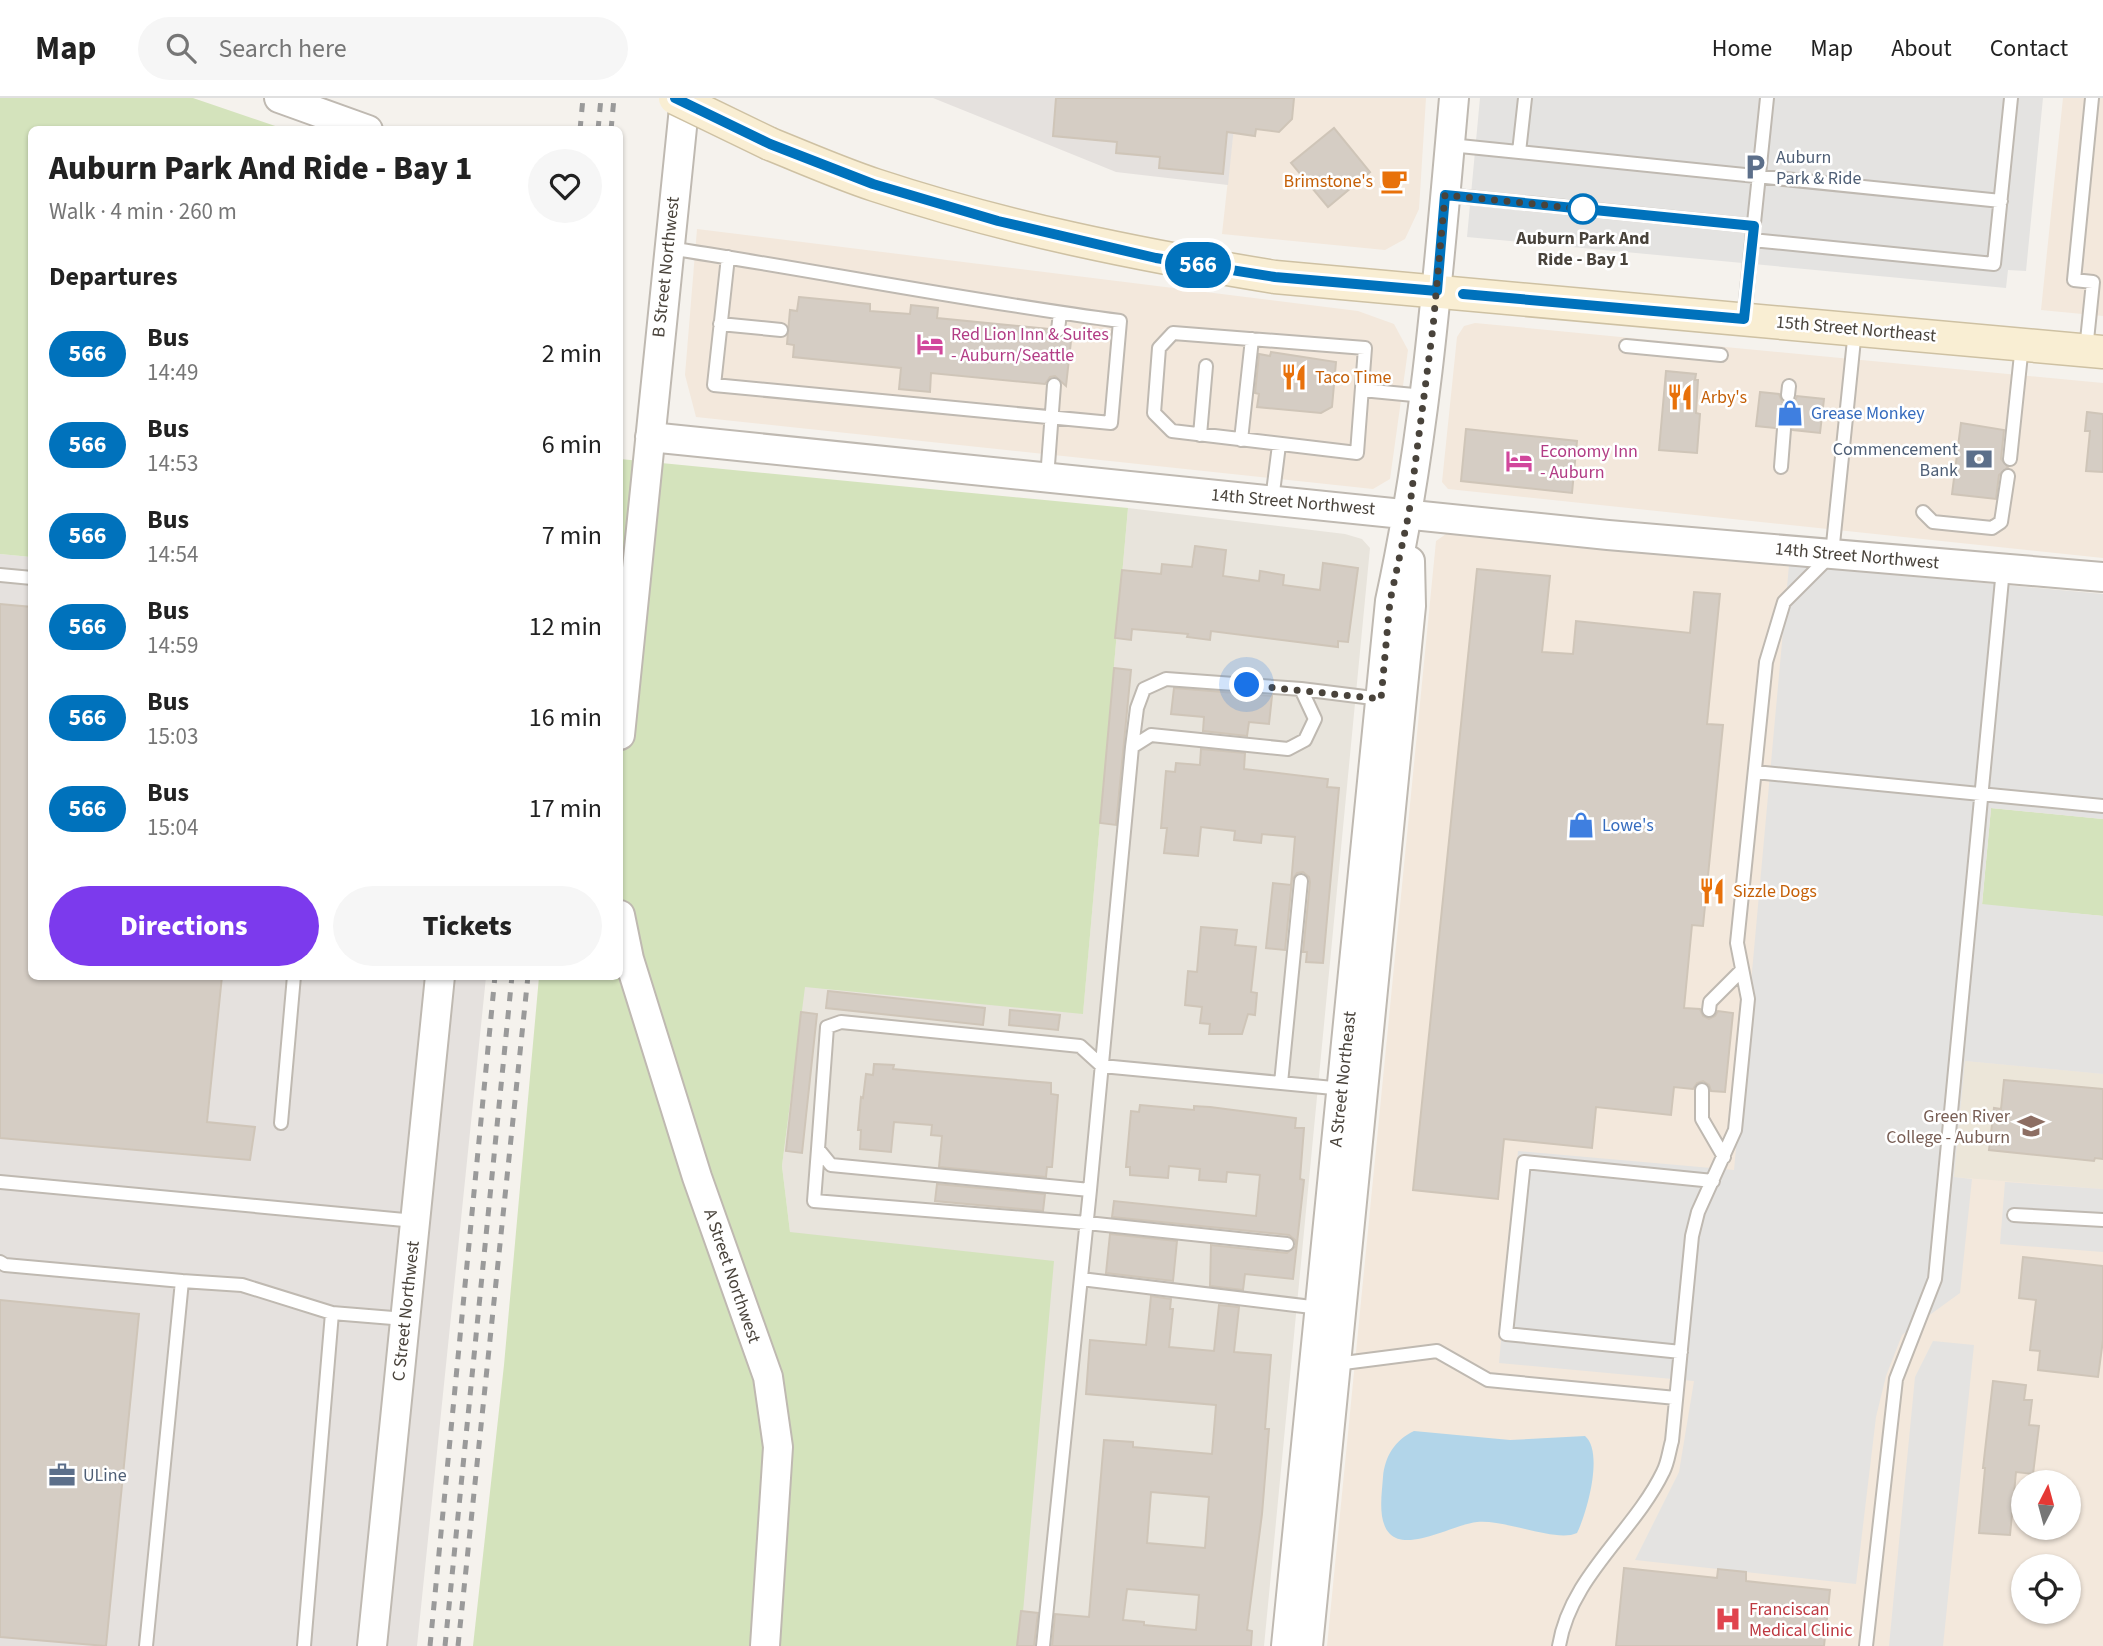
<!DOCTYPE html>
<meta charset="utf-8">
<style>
body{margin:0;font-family:"Source Sans 3",sans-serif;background:#f6f6f6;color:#222;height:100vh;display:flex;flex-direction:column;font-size:26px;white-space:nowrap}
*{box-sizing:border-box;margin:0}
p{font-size:23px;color:#767676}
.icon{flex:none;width:38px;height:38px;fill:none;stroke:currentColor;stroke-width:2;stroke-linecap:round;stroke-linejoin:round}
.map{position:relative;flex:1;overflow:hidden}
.side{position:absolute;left:28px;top:28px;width:595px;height:854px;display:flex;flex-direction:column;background:#fff;border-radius:10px;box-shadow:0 2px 5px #0004}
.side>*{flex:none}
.badge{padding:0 14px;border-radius:23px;font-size:24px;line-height:46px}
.needle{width:46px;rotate:6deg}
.tools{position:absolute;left:2011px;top:1372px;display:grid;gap:14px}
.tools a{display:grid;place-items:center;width:70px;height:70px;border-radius:50%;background:#fff;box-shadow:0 2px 5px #0004;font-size:35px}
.you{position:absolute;width:35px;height:35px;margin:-18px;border:5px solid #fff;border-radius:50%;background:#1a73e8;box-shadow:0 0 0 10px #1a73e833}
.map>.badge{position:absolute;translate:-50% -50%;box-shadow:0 0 0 4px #fff}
h2{padding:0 21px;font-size:26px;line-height:63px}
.round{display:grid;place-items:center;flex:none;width:74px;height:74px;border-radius:37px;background:#f6f6f6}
.headline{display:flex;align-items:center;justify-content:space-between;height:119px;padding:0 21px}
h1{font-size:33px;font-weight:800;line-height:52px}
.action{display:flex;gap:14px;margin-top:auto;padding:14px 21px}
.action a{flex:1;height:80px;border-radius:42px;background:#7c3aed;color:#fff;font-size:28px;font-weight:800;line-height:80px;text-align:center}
.action a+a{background:#f6f6f6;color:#222}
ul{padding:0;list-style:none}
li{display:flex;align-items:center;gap:21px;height:91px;padding:0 21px}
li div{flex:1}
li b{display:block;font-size:26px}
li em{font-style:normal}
li .badge{min-width:77px;font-weight:700;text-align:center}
header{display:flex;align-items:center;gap:42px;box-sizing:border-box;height:98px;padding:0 35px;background:#fff;border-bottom:2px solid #e0e0e0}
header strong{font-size:33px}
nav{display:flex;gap:38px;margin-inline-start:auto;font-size:24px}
.search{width:490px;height:63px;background:#f6f6f6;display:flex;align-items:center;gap:18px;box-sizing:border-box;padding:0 24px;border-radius:38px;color:#767676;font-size:26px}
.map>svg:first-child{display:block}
</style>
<header>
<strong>Map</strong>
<div class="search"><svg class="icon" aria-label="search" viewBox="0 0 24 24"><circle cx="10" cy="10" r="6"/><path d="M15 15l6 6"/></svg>Search here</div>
<nav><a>Home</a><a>Map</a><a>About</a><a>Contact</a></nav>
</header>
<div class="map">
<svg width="2103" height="1548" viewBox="0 0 2103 1548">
<rect width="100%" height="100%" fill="#f5f2ed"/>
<path fill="#e8e4dc" d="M1128 410 1345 436 1362 441 1370 450 1264 1548H1020L790 1134 782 1068 804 888 1083 915Z"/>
<path fill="#f3e8dc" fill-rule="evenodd" d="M1237 0H1426L1419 111 1405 141 1385 152 1222 136Z
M2063 0H2103V218L2041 212Z
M697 131 1358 213 1394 226 1408 252 1390 381 1373 391 696 319 685 277Z
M1475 225 2103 285V460L1448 391 1442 384 1457 239 1464 228Z
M1446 436 2103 496V721L1991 710 1982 806 2103 818V1548H1327L1436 443ZM2023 1384H2068V1430H2023ZM2023 1468H2068V1514H2023Z"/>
<path fill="#e5e1de" d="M933 0H1237L1228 87 1116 74Z
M0 456 31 459 32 878 486 879 417 1548H0Z"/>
<path fill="#ece6d9" d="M1965 963 2103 976V1091L1954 1079Z"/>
<path fill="#d4e3bc" d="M0 0H193L284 31 32 32 31 459 0 456Z
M620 361 1128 410 1083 916 805 889 782 1068 790 1134 1054 1163 1020 1548H473L504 1267 539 879 620 878Z
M1991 710 2103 721V818L1982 807Z"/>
<path fill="#e4e3e1" d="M1480 0H2043L2026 173 2008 172 2006 190 1467 139Z
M1789 467 2103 496V721L1991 710 1982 806 2103 818V976L1965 963 1954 1079 1972 1081 1960 1195 1902 1237 1886 1278 1876 1319 1856 1486 1635 1462 1679 1374 1694 1283 1499 1265 1518 1053 1734 1072Z
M2005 1084 2103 1091V1154L2000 1146Z
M1933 1243 1974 1247 1943 1548H1889L1915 1279Z"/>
<path fill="#b2d5e9" d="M1414 1333 1510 1342 1585 1338C1604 1354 1587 1415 1577 1435 1556 1445 1505 1421 1477 1424 1455 1426 1408 1454 1390 1436 1377 1423 1382 1395 1383 1379 1385 1358 1395 1342 1414 1333Z"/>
<path fill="#d5cdc4" stroke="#cfc5b8" stroke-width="2" fill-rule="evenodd" d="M1056 0H1294L1292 21 1279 34 1256 31 1255 38 1227 34 1223 76 1159 70 1160 59 1116 55 1117 44 1053 38Z
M1334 30 1370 74 1328 109 1291 65Z
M799 199 870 206V213L910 216 911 207 938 210 937 220 1049 231 1056 241 1062 240 1067 233 1072 234 1066 288 1055 278 1050 279 1045 286 931 275 930 294 899 291 901 270 793 259 794 247 787 246 790 212 797 213Z
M1271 254 1336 264 1332 309 1321 315 1257 309 1259 296 1255 295 1259 256 1270 258Z
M1666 273 1696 276 1695 282H1698L1696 315 1700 316 1697 355 1659 352Z
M1760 294 1779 296 1782 304 1788 306 1795 303 1797 298 1824 301 1820 335 1793 332 1792 327 1785 322 1780 323 1775 330 1756 328Z
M2087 314 2103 316V374L2086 373 2090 333H2085Z
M1961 325 2004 332 2001 361 2008 369 1999 377 1996 401 1952 396Z
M1466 331 1577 343 1572 395 1461 383Z
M1195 448 1226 452 1223 478 1259 483 1260 473 1284 477 1283 487 1320 492 1323 465 1358 470 1348 544 1338 543V549L1211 533 1210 542 1187 539 1188 536 1132 531 1131 542 1115 540 1122 472 1161 476 1162 466 1192 469Z
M1477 471 1550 478 1542 554 1573 556 1576 523 1690 535 1694 494 1720 496 1707 626 1723 627 1703 828 1692 827 1684 910 1700 911 1703 918 1709 921 1715 918 1718 913 1733 915 1725 994 1711 993 1709 987 1703 983 1697 985 1693 991 1674 989 1671 1017 1596 1009 1592 1050 1504 1041 1498 1101 1413 1092Z
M0 506 32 509V878H222L207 1024 255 1029 250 1062 0 1040Z
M1114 570 1131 572 1116 727 1100 725Z
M1174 590 1272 598 1269 626 1249 624 1247 638 1203 633 1204 619 1171 616Z
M1201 651 1245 655 1244 671 1328 681 1327 689 1339 690 1323 865 1306 864 1307 854H1303L1310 784 1309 779 1303 774 1297 775 1292 782 1285 852 1266 850 1273 785 1291 787 1295 739 1262 736 1261 745 1234 742 1235 733 1201 729 1198 758 1164 755 1167 730H1161L1166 673 1175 674 1176 665 1200 667Z
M1201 829 1237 832 1235 847 1256 849 1251 894 1257 895 1255 917 1248 916 1242 936H1209L1210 926 1200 925 1202 909 1185 907 1188 873 1197 874Z
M828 893 985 910 983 927 826 910Z
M1010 912 1060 917 1058 932 1009 927Z
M801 914 817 916 802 1055 786 1053Z
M874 966 894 967 893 971 1051 985V996L1058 997 1052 1069H1047L1046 1079 939 1069 942 1038 931 1037 932 1027 894 1024 891 1054 860 1051 861 1032H858L861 999 863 1000 866 976 873 977Z
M2004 982 2103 991V1061L2095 1060 2094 1063 1989 1052 1994 1010 2001 1011Z
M1140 1007 1194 1012V1008L1210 1009 1296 1020 1295 1030H1304L1300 1081 1304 1082 1293 1181 1245 1176 1243 1192 1210 1188 1211 1147 1287 1155 1296 1148 1295 1142 1289 1137 1112 1119 1114 1103 1256 1118 1260 1077 1227 1074 1226 1084 1199 1082 1200 1071 1169 1068 1168 1080 1130 1077V1069H1126L1131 1013 1139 1014Z
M937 1086 1045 1096 1043 1113 935 1103Z
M1110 1136 1177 1143 1173 1183 1106 1175Z
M2023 1159 2103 1168V1242L2098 1279 2038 1272 2040 1253 2030 1252 2036 1202 2019 1200Z
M1151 1198 1171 1201 1170 1211H1173L1169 1249 1214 1253 1219 1207 1239 1209 1234 1254 1271 1257 1265 1331H1269L1262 1416 1247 1532 1252 1533 1251 1548H1052L1055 1516 1089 1519 1104 1342 1133 1344V1349L1212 1356 1216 1307 1086 1296 1090 1242 1146 1247ZM1151 1394 1209 1399 1205 1450 1147 1445ZM1127 1491 1199 1497 1196 1532 1144 1527V1524L1123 1522Z
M0 1202 139 1216 106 1548 0 1539Z
M1993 1283 2026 1287 2024 1302H2032L2029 1327 2039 1328 2033 1376 2016 1374 2010 1437 1979 1435 1985 1370H1983Z
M1624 1470 1717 1480 1718 1471 1746 1474V1483L1830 1492 1824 1548H1616Z
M1021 1513 1038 1515 1034 1548H1017Z"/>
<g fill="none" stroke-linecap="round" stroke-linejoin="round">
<g stroke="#bfb9b1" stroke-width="16">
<path id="service" d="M1450 47 2001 103
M1519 54 1525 0
M1446 97 1754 128
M1752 142 1994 166 2011 0
M668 150C819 173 968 203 1120 223L1111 325 714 287 728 159
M1744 221 1767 0
M720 226 781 232
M1058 232 1060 215
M1173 235 1365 250 1357 355 1172 333 1154 315 1159 250Z
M1626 248 1721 257
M2086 252 2093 184 2074 182 2092 0
M1362 292 1424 298
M1788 297 1789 288
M1200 337 1206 268
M1241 342 1252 241
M2010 361 2022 247
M1781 369 1784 331
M1047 380 1054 287
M1272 402 1279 347
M1923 414 1933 424 1992 430 2001 424 2008 378
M0 477 32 480
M1301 591 1381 601
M1755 674 2103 708
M1709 912 1710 904 1742 872
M1281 985 1301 783
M1702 992V1021L1724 1059
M281 1025 294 878
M818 1051 814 1103 1087 1125 1287 1146
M0 1084 415 1123
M1090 1092 1132 649 1151 637 1288 651 1305 642 1315 621 1301 591 1166 581 1144 591 1137 610 1132 649
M2014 1117 2103 1122
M0 1164 5 1167 182 1183
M1081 1181 1320 1210
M1681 1254 1506 1236 1524 1064 1713 1083
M1336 1266 1437 1253 1488 1282 1676 1300
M146 1548 182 1183 242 1187 332 1215 405 1221
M304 1548 332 1215
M1043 1548 1090 1092 831 1067 818 1051 827 929 841 924 1080 948 1102 968 1344 991
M1559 1548C1570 1479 1634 1434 1663 1374 1668 1365 1669 1353 1672 1343L1692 1138 1698 1114 1735 1032 1748 901 1737 845 1766 564 1784 504 1832 456 1855 232
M1866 1548 1896 1281 1935 1181 2003 471"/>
</g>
<g stroke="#bfb9b1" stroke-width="32">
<path id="tertiary" d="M279 0 368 32
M650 339 1608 437 2103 479
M620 637 685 0
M620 817 629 861 697 1079 768 1279 778 1349 765 1548
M372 1548 440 878
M1286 1548 1390 503C1426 338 1439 168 1454 0
M1308 1548 1411 508 1410 463"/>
</g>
<g stroke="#cec1a3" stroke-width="35">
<path id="secondary" d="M770 46C805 60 839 75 875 87 1005 130 1140 157 1275 179L2103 254"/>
</g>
<use href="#service" stroke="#fff" stroke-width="12"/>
<use href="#tertiary" stroke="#fff" stroke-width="28"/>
<use href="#secondary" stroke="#f9eed3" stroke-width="32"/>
<path stroke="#9a9a9a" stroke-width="5" stroke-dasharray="9 9" stroke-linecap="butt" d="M580 32 583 0
M598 32 601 0
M611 32 614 0
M430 1548 495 878
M445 1548 512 878
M458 1548 528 878"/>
<g stroke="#cec1a3" stroke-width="35" stroke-linecap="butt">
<path id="secondary-bridge" d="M675 0 770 46"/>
</g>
<use href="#secondary-bridge" stroke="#f9eed3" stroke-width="32"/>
</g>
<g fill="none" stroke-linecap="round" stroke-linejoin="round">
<g stroke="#fff" stroke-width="16">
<path id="line" d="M675 0 770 46 873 86 998 123 1156 160 1275 179 1437 193 1445 97 1754 128 1744 221 1463 196"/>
</g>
<use href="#line" stroke="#0072bc" stroke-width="10"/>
<path stroke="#49433b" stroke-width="7" stroke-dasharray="0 12.6" d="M1247 587 1381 601 1390 503 1409 415 1417 352 1433 229 1445 97 1583 111"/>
</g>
<defs>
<g id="parking-bare" transform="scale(2.1)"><path d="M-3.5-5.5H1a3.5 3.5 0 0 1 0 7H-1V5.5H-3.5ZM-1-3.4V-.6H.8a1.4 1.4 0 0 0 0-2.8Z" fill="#5c6f8a" stroke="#fff" stroke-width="2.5" paint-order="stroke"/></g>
<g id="cafe-bare" transform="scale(2.1)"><path d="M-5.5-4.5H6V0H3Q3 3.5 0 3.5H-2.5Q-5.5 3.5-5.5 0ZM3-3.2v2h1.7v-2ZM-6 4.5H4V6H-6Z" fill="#e8710a" stroke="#fff" stroke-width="2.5" paint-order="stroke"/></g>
<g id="hotel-bare" transform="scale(2.1)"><path d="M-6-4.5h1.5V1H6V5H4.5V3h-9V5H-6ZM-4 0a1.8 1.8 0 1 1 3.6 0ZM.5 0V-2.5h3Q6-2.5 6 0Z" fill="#d1479c" stroke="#fff" stroke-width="2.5" paint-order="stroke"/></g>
<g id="restaurant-bare" transform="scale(2.1)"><path d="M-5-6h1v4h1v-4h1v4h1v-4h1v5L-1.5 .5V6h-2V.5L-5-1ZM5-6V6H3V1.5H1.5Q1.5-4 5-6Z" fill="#e8710a" stroke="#fff" stroke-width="2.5" paint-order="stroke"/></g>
<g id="shop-bare" transform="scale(2.1)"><path d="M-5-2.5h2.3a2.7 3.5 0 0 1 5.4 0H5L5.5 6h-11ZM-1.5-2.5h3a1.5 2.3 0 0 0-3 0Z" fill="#3f7fe0" stroke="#fff" stroke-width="2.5" paint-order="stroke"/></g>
<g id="bank-bare" transform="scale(2.1)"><path d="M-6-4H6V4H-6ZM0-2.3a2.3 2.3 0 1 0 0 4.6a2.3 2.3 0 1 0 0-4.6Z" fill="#5c6f8a" stroke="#fff" stroke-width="2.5" paint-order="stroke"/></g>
<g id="university-bare" transform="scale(2.1)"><path d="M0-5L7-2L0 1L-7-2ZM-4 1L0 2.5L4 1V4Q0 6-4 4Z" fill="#8d6e63" stroke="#fff" stroke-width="2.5" paint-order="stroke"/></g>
<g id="office-bare" transform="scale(2.1)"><path d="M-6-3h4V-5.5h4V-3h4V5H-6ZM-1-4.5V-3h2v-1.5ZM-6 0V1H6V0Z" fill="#5c6f8a" stroke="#fff" stroke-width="2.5" paint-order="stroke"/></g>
<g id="hospital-bare" transform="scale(2.1)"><path d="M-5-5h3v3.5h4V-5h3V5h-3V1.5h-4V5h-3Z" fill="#e0444e" stroke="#fff" stroke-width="2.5" paint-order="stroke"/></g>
</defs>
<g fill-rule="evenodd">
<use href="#parking-bare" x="1755" y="69"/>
<use href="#cafe-bare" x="1394" y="83"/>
<use href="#hotel-bare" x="930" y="246"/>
<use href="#restaurant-bare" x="1294" y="279"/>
<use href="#restaurant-bare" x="1680" y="299"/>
<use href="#shop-bare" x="1790" y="315"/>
<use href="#bank-bare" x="1979" y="361"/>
<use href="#hotel-bare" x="1519" y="363"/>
<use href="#shop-bare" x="1581" y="727"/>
<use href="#restaurant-bare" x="1712" y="793"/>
<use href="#university-bare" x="2031" y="1028"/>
<use href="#office-bare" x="62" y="1377"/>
<use href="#hospital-bare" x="1728" y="1521"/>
</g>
<circle fill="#fff" stroke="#0072bc" stroke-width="3.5" cx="1583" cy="111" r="14"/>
<g text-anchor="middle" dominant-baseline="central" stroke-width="5" stroke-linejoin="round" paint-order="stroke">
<g font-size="18" fill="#4e5e75" stroke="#fff" text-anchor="start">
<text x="1776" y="59">Auburn<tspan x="1776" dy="21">Park &amp; Ride</tspan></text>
<text x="1958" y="351" text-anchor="end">Commencement<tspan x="1958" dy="21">Bank</tspan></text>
<text x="83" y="1377">ULine</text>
</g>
<g font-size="18" fill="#c56008" stroke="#fff" text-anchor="start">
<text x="1373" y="83" text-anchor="end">Brimstone's</text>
<text x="1315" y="279">Taco Time</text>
<text x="1701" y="299">Arby's</text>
<text x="1733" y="793">Sizzle Dogs</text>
</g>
<g font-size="18" font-weight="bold" fill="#49433b" stroke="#fff">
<text x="1583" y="140">Auburn Park And<tspan x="1583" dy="21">Ride - Bay 1</tspan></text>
</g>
<g font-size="18" fill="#49433b" stroke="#fff">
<text transform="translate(666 169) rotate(-84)">B Street Northwest</text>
<text transform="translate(1856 231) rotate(5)">15th Street Northeast</text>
<text transform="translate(1293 404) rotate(5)">14th Street Northwest</text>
<text transform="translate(1857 458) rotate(5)">14th Street Northwest</text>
<text transform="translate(1343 981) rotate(-84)">A Street Northeast</text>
<text transform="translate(732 1178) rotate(71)">A Street Northwest</text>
<text transform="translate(406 1213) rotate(-84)">C Street Northwest</text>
</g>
<g font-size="18" fill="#b23c85" stroke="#fff" text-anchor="start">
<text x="951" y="236">Red Lion Inn &amp; Suites<tspan x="951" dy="21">- Auburn/Seattle</tspan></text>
<text x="1540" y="353">Economy Inn<tspan x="1540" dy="21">- Auburn</tspan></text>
</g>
<g font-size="18" fill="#366cbe" stroke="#fff" text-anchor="start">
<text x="1811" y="315">Grease Monkey</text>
<text x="1602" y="727">Lowe's</text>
</g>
<g font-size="18" fill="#785e54" stroke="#fff" text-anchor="end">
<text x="2010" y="1018">Green River<tspan x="2010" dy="21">College - Auburn</tspan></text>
</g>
<g font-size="18" fill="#be3a42" stroke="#fff" text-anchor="start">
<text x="1749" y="1511">Franciscan<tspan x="1749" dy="21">Medical Clinic</tspan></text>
</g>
</g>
</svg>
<div class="tools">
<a><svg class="needle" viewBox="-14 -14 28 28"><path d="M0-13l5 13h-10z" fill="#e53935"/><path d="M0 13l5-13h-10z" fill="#767676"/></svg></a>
<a><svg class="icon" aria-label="locate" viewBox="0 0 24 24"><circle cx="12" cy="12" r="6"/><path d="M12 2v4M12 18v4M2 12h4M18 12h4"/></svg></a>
</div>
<div class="you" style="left:1247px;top:587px"></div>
<b class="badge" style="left:1198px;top:167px;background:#0072bc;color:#fff">566</b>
<section class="side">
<div class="headline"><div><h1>Auburn Park And Ride - Bay 1</h1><p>Walk · 4 min · 260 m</p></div><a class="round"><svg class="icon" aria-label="heart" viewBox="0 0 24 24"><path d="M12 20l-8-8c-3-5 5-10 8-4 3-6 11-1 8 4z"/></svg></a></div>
<h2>Departures</h2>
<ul>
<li><span class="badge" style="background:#0072bc;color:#fff">566</span><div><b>Bus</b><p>14:49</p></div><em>2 min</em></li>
<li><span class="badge" style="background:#0072bc;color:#fff">566</span><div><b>Bus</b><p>14:53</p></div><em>6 min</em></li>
<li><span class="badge" style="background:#0072bc;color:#fff">566</span><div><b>Bus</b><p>14:54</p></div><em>7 min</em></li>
<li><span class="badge" style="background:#0072bc;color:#fff">566</span><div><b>Bus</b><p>14:59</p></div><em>12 min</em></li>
<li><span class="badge" style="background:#0072bc;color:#fff">566</span><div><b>Bus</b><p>15:03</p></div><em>16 min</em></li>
<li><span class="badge" style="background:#0072bc;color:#fff">566</span><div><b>Bus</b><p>15:04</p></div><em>17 min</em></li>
</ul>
<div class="action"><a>Directions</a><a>Tickets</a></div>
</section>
</div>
